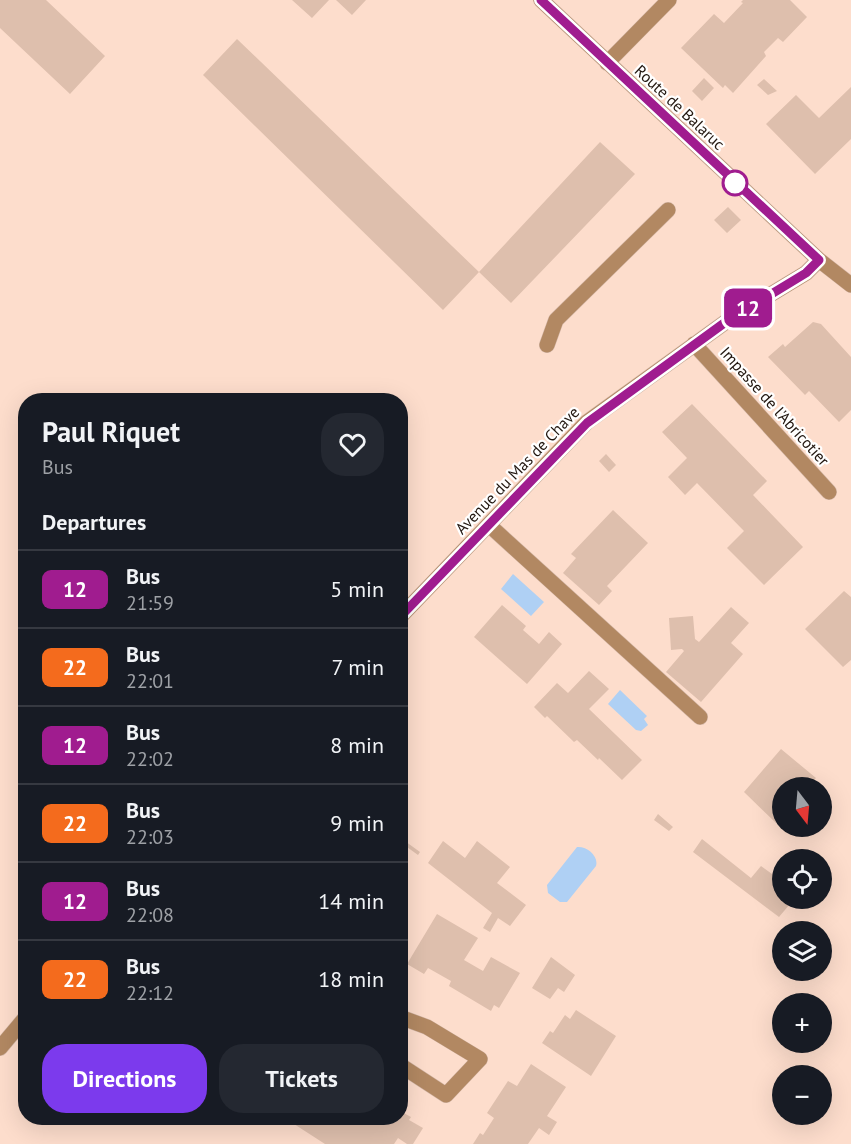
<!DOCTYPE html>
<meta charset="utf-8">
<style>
body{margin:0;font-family:"PT Sans",sans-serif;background:#242831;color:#f1f3f6;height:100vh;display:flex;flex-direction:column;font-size:22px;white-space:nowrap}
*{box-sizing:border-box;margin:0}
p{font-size:20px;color:#9ea1a6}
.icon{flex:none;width:33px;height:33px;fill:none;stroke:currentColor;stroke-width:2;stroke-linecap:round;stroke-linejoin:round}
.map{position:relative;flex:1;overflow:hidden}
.drawer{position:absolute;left:18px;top:393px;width:390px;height:732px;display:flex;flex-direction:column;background:#171b24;border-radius:24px;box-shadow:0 6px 24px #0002}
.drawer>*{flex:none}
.badge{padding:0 12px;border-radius:9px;font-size:21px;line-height:39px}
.needle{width:39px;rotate:164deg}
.controls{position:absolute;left:772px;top:777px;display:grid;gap:12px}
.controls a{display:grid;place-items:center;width:60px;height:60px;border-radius:50%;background:#171b24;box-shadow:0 6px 24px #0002;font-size:30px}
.map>.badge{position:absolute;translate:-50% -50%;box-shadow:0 0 0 3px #fff}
h2{padding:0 24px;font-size:22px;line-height:54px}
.round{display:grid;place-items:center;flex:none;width:63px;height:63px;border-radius:24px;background:#242831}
.headline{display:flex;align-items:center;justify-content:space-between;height:102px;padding:0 24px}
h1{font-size:28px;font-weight:700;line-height:45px}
.primary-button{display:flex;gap:12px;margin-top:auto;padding:12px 24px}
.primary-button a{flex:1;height:69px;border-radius:24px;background:#7c3aed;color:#fff;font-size:24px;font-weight:700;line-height:69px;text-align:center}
.primary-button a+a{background:#242831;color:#f1f3f6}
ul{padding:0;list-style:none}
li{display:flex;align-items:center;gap:18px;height:78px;padding:0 24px;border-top:2px solid #363941}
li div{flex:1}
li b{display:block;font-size:22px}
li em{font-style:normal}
li .badge{min-width:66px;font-weight:700;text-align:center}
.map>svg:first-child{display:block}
</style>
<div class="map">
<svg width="851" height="1144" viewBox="0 0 851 1144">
<rect width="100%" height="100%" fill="#fdddcc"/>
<path fill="#afd0f4" d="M513 574 544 602 531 616 501 589Z
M620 690 647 716 644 719 648 725 641 731 636 730 608 704Z
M577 847C587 846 599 856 596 866L567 902H560L548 893 547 885Z"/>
<path fill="#debfad" d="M0 0H46L105 56 70 94 0 28Z
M292 0H329L312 18Z
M336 0H366L352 15Z
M743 0H790L807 17 783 42 778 38 764 52 766 56 733 93 725 85 723 88 681 48 714 14 724 23 743 3 741 2Z
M237 39 479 272 443 310 203 75Z
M704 78 714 88 702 101 692 91Z
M764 79 777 91 768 95 757 85Z
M851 87V139L815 174 766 124 796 95 819 118Z
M600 142 635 174 511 303 479 272Z
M728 207 741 220 727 233 714 220Z
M813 322 821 324 851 357V410L839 422 809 391 805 395 768 357 783 344 785 347Z
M692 404 767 481 753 495 803 547 764 585 727 548 744 531 697 483 685 495 668 477 687 458 662 432Z
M606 454 616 465 609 472 599 461Z
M613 510 648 543 607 586 612 591 599 605 563 573 576 558 571 554Z
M844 591 851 597V660L843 667 805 629Z
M502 605 526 626 523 630 539 644 549 632 562 644 527 684 474 637Z
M731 607 749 623 731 643 743 654 701 702 666 672 684 651 682 649 671 650 669 618 693 616 695 639 699 642Z
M589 671 609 689 589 709 642 760 622 780 599 758 598 760 577 740 574 742 547 716 545 718 534 707 557 683 568 693Z
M781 749 816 778 807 788H783V816L776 823 744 792Z
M658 814 673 827 669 831 654 820Z
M402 839 420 852 418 855 400 842Z
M702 839 751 878 761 866 783 882V898H795L779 917 693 852Z
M443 841 465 858 477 841 510 867 497 883 526 905 510 926 498 918 490 932 483 928 492 913 428 863Z
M437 914 478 938 464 960 483 971 491 957 520 973 499 1008 494 1005 491 1011 449 986 451 981 428 968 424 974 407 964Z
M551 957 575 975 564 992 558 988 550 999 532 988Z
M576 1010 616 1036 591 1076 542 1043 550 1031 553 1033 565 1015 570 1019Z
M531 1064 566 1087 547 1116 557 1122 549 1135 539 1128 528 1144H473L480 1133 483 1135 494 1118 487 1113 508 1081 517 1086Z
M400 1111 411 1117 409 1120 423 1128 413 1144H407L398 1138 394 1144H325L294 1124 297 1118H400Z"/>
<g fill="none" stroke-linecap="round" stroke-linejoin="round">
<g stroke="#d5b9aa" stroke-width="16">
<path id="minor" d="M541 0 819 260 851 285
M607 63 669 0
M694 344 829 492
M547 345 556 320 668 210
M489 525 700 717
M400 617 587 422 727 321 806 273 819 260
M400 1017 427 1027 480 1059 446 1095 400 1065
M0 1048 26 1017"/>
</g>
<use href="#minor" stroke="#b28862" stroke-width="15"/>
</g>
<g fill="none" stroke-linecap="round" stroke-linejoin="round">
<g stroke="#fff" stroke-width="14">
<path id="line" d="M400 617 587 423 727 321 806 273 819 260 541 0"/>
</g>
<use href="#line" stroke="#a01c8f" stroke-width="9"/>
</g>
<circle fill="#fff" stroke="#a01c8f" stroke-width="3" cx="735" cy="183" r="12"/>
<g text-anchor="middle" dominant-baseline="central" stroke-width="4.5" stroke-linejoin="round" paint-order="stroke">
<g font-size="16" fill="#21160f" stroke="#fff">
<text transform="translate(680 107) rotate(43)">Route de Balaruc</text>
<text transform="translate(775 406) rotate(48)">Impasse de l'Abricotier</text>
<text transform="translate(517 470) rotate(-46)">Avenue du Mas de Chave</text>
</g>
</g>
</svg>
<div class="controls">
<a><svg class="needle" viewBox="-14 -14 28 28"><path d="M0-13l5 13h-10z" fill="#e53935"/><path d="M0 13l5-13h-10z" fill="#9ea1a6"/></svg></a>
<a><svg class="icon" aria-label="locate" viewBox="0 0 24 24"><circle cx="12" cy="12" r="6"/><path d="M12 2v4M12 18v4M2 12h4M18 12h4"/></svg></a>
<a><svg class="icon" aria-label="layers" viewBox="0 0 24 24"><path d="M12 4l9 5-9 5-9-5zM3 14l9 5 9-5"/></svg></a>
<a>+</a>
<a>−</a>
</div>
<b class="badge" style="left:748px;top:308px;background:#a01c8f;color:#fff">12</b>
<section class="drawer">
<div class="headline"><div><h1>Paul Riquet</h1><p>Bus</p></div><a class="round"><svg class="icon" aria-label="heart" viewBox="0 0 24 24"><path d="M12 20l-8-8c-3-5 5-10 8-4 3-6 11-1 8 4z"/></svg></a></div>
<h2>Departures</h2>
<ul>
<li><span class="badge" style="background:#a01c8f;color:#fff">12</span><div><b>Bus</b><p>21:59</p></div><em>5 min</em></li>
<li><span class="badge" style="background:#f46b1d;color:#fff">22</span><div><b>Bus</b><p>22:01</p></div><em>7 min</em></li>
<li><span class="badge" style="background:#a01c8f;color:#fff">12</span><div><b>Bus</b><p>22:02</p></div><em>8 min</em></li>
<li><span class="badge" style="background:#f46b1d;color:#fff">22</span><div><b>Bus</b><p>22:03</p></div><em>9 min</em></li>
<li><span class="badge" style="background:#a01c8f;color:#fff">12</span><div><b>Bus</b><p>22:08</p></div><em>14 min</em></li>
<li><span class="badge" style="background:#f46b1d;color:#fff">22</span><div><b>Bus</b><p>22:12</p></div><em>18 min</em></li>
</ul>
<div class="primary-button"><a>Directions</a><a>Tickets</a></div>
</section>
</div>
